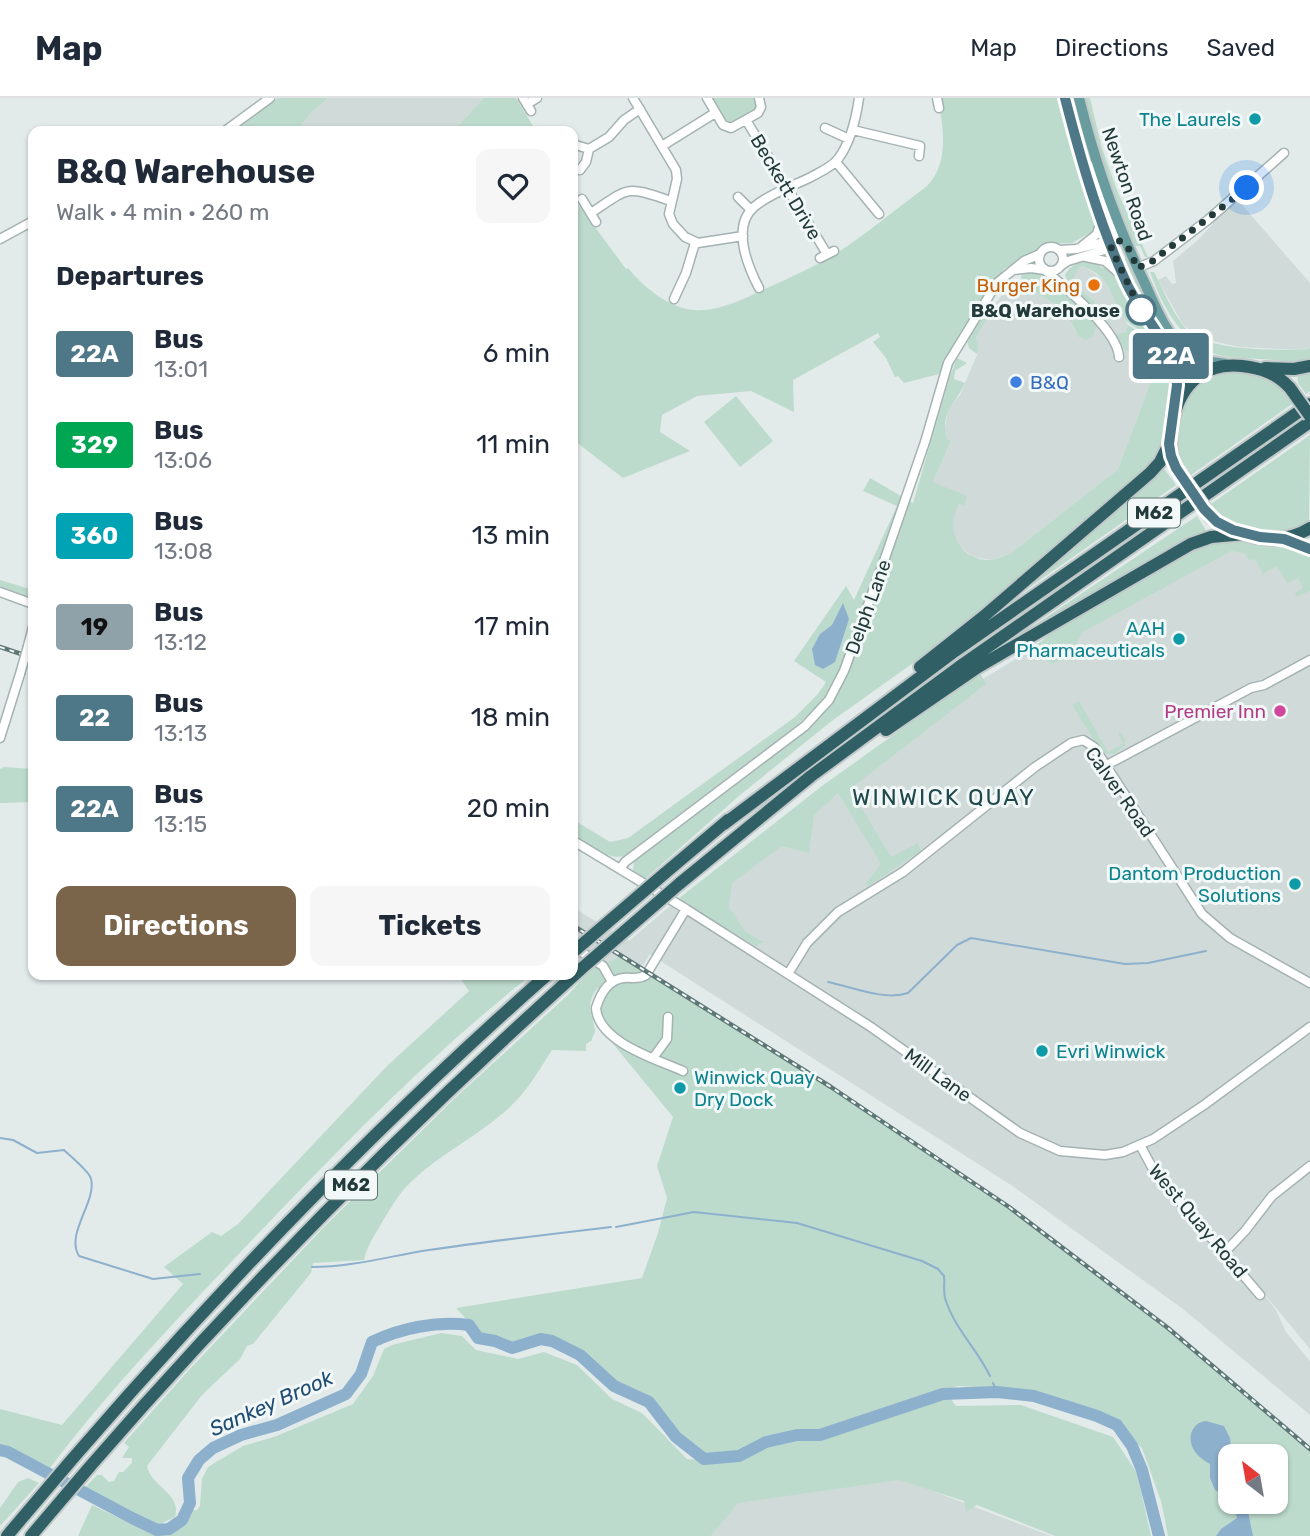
<!DOCTYPE html>
<meta charset="utf-8">
<style>
body{margin:0;font-family:Rubik,sans-serif;background:#f6f6f7;color:#1f2937;height:100vh;display:flex;flex-direction:column;font-size:26px;white-space:nowrap}
*{box-sizing:border-box;margin:0}
p{font-size:23px;color:#747a83}
.icon{flex:none;width:38px;height:38px;fill:none;stroke:currentColor;stroke-width:2;stroke-linecap:round;stroke-linejoin:round}
.map{position:relative;flex:1;overflow:hidden}
.drawer{position:absolute;left:28px;top:28px;width:550px;height:854px;display:flex;flex-direction:column;background:#fff;border-radius:14px;box-shadow:0 2px 5px #0004}
.drawer>*{flex:none}
.badge{padding:0 14px;border-radius:5px;font-size:24px;line-height:46px}
.needle{width:46px;rotate:329deg}
.controls{position:absolute;left:1218px;top:1346px;display:grid;gap:14px}
.controls a{display:grid;place-items:center;width:70px;height:70px;border-radius:14px;background:#fff;box-shadow:0 2px 5px #0004;font-size:35px}
.you{position:absolute;width:35px;height:35px;margin:-18px;border:5px solid #fff;border-radius:50%;background:#1a73e8;box-shadow:0 0 0 10px #1a73e833}
.map>.badge{position:absolute;translate:-50% -50%;box-shadow:0 0 0 4px #fff}
h2{padding:0 28px;font-size:26px;line-height:63px}
.round{display:grid;place-items:center;flex:none;width:74px;height:74px;border-radius:14px;background:#f6f6f7}
.head{display:flex;align-items:center;justify-content:space-between;height:119px;padding:0 28px}
h1{font-size:33px;font-weight:700;line-height:52px}
.cta{display:flex;gap:14px;margin-top:auto;padding:14px 28px}
.cta a{flex:1;height:80px;border-radius:14px;background:#7a644a;color:#fff;font-size:28px;font-weight:700;line-height:80px;text-align:center}
.cta a+a{background:#f6f6f7;color:#1f2937}
ul{padding:0;list-style:none}
li{display:flex;align-items:center;gap:21px;height:91px;padding:0 28px}
li div{flex:1}
li b{display:block;font-size:26px}
li em{font-style:normal}
li .badge{min-width:77px;font-weight:700;text-align:center}
header{display:flex;align-items:center;gap:42px;box-sizing:border-box;height:98px;padding:0 35px;background:#fff;border-bottom:2px solid #e0e1e3}
header strong{font-size:33px}
nav{display:flex;gap:38px;margin-inline-start:auto;font-size:24px}
.map>svg:first-child{display:block}
</style>
<header>
<strong>Map</strong>
<nav><a>Map</a><a>Directions</a><a>Saved</a></nav>
</header>
<div class="map">
<svg width="1310" height="1438" viewBox="0 0 1310 1438">
<rect width="100%" height="100%" fill="#e2ebea"/>
<path fill="#d0dbd9" d="M328 0H484L453 33H296L313 13Z
M1236 100 1310 185V250L1303 252 1239 249 1203 241 1183 227 1158 182 1166 178 1172 186 1176 185 1173 163 1198 142Z
M1084 168 1109 186 1128 227 1126 234 1116 236 1125 252 1139 256 1146 264 1152 280 1118 371 1010 456 992 462 973 459 960 449 952 433 954 414 959 406 964 408 933 384 951 343 947 341 945 331 948 311 960 297 979 252 976 240 992 210 1009 188 1022 185 1065 213 1076 234 1082 241 1087 214 1096 204 1073 186V178L1079 170Z
M1272 447 1310 459V1066L1259 1108 1245 1126 1286 1090 1310 1074V1251L1251 1180 1276 1212 1286 1234 1310 1263V1317L1183 1211 1011 1087 659 862 650 856 636 877 609 883 572 857V809L629 843 670 808 686 818 693 806 976 585 1029 553 1069 521 1193 451Z
M899 1380 1051 1438H711L737 1404Z"/>
<path fill="#bcdbcd" fill-rule="evenodd" d="M278 0H328L313 13 296 33H234Z
M484 0H516L536 33H453Z
M710 0H756L759 6 757 12 734 26H727Z
M938 0H1061L1098 130 1072 145 1046 146 1004 171 955 246 939 276 904 285 898 278 895 279 886 260 873 244 880 239 878 235 793 282 794 314 751 293 697 298 662 317 660 334 690 353 623 380 572 341V98L626 171 628 170C643 189 669 210 694 212 719 214 743 201 765 191 789 180 814 169 837 155 868 135 897 110 927 88 950 65 943 28 938 0Z
M1069 0H1075L1090 56 1093 78H1091Z
M1084 0H1090L1102 50 1118 95 1148 159H1145L1140 148H1135C1116 99 1097 51 1084 0Z
M1127 160 1173 247 1184 259 1178 265 1139 201 1121 162Z
M1084 164 1099 165V168L1114 174 1140 224 1153 239C1145 233 1130 229 1125 221 1109 198 1114 182 1083 168L1079 170 1072 182 1073 186 1096 204 1092 209 1069 187 1065 177C1070 168 1075 166 1084 164Z
M1032 174 1043 176 1053 183 1081 208 1097 228 1092 239 1086 242 1079 239 1065 213 1022 185 1021 177Z
M1150 174H1154C1163 191 1171 212 1183 227 1205 255 1270 251 1303 252L1310 250V265L1295 268 1294 264C1272 261 1250 261 1228 259 1186 254 1163 210 1150 174Z
M989 204 995 206 976 240 979 252 977 256 969 250 967 241Z
M1128 227C1172 254 1176 270 1167 319 1164 336 1162 351 1152 365L1004 494 916 563 833 622 740 697 645 781 633 773 634 764 652 747 817 621 835 602 846 578 836 581 822 604 796 628 624 758C607 763 586 744 572 736V721L610 744 628 740 795 619 818 596 826 584 794 563 846 488 854 502 897 408 863 393 870 380 913 405 950 278 957 260 967 265 955 273 954 281 965 285C955 307 940 313 947 341L951 343 933 384 967 398 964 408 959 406C945 430 958 462 989 462 996 462 1003 458 1010 456L1118 371 1152 280 1146 264 1139 256 1125 252 1115 236 1126 234Z
M1185 260 1200 270 1182 285 1179 267Z
M1310 272V293L1306 296 1298 285 1297 274Z
M1239 274 1273 282 1292 306 1191 377C1187 371 1182 364 1179 358 1175 348 1176 336 1179 325 1186 292 1205 276 1239 274Z
M736 298 773 343 740 369 704 324Z
M1310 337 1309 423C1287 437 1248 439 1225 423 1219 418 1215 411 1211 406Z
M1162 368 1176 387 990 517Z
M1197 418 1208 436 1005 547Z
M1227 441 1296 452 1310 459V493L1296 499 1295 495 1303 490 1298 480 1287 485 1277 468 1263 476 1255 461 1250 463 1244 455 1231 453 1083 534 1068 558 1053 566 1029 553 1069 521 1193 451Z
M0 482 33 492V500L0 488Z
M980 575 986 586 850 691 891 759 918 745 921 753 868 788 866 785 881 766 838 695 814 717 809 755 782 748 732 785 729 809 745 833 763 844 756 848 678 801 822 688Z
M1079 603 1108 654 1123 646 1118 635 1120 634 1125 641V648L1114 656 1102 655 1072 607Z
M4 669 33 671V704L0 705V671Z
M623 856C778 955 934 1053 1082 1163 1161 1222 1240 1283 1310 1353V1438H1168L1161 1403 1142 1350 1104 1318 1106 1316 1038 1293 958 1288 887 1311 950 1300 956 1308 1021 1307 1113 1339 1137 1375 1151 1438H1055L977 1407 966 1414 964 1403 899 1382 738 1405 711 1438H78L92 1407 154 1437 171 1435 184 1426 192 1412H197L200 1408 202 1381 208 1369 243 1348 274 1339 353 1306 373 1278 384 1251 392 1247 441 1235 462 1238 476 1252 518 1261 544 1254 577 1267 612 1301 642 1315 687 1361 718 1363 769 1347 771 1337 738 1353 705 1356 676 1331 652 1301 614 1282 583 1253 544 1235 512 1244 479 1235 456 1210 642 1180 658 1135 667 1100 657 1068 673 1019 592 920 598 889C584 908 593 915 595 934L591 943 586 946V953L552 952C539 972 528 992 510 1009 480 1037 441 1055 411 1084 398 1096 389 1113 380 1128 373 1139 367 1149 364 1162L313 1165 311 1175 253 1246 247 1248 240 1261 202 1297 147 1368C151 1389 182 1395 175 1419L156 1428 84 1391 97 1377H102L109 1384 114 1383 119 1374H123L132 1365V1360H122L129 1349 124 1345 188 1273 324 1129 455 1000 568 897 595 866 603 868ZM1230 1358H1276V1404H1230Z
M458 877H531C431 956 341 1049 254 1140 183 1215 111 1289 49 1371L0 1347V1311L62 1327 183 1186 164 1169 212 1134 221 1138 238 1126 387 968 469 893Z
M28 1380 39 1385 0 1428V1410L18 1384Z"/>
<path fill="#8db0cd" d="M843 505 849 521 835 564 823 571 815 567 812 551 820 536 832 527Z
M1206 1323 1224 1328 1230 1340 1232 1358 1230 1392 1220 1395 1215 1392 1210 1380V1366C1205 1363 1200 1360 1196 1355 1186 1343 1190 1325 1206 1323Z
M1236 1404H1246L1253 1438H1216L1221 1431 1237 1420 1234 1407Z"/>
<g fill="none" stroke-linecap="round" stroke-linejoin="round">
<path stroke="#8db0cd" stroke-width="2" d="M828 884C852 889 885 903 908 895L957 847 971 840 1125 866 1148 865 1206 853
M0 1040 13 1042 37 1055 64 1052C70 1058 90 1074 91 1081 97 1103 65 1136 79 1158L153 1181 200 1176
M616 1129 694 1114 797 1125 922 1163 938 1171 944 1178C945 1185 943 1193 945 1200 954 1230 977 1251 990 1278
M312 1169C352 1169 390 1158 429 1152 490 1143 551 1136 611 1129
M993 1285 997 1294"/>
<path stroke="#8db0cd" stroke-width="12" d="M0 1352 8 1354 132 1420 157 1432 169 1431 182 1422 190 1405 188 1380 199 1362 213 1350 241 1337 277 1327 346 1296 361 1276 372 1244C401 1230 436 1223 469 1227L478 1240 495 1243 512 1250 541 1241 552 1243 580 1257 614 1288 649 1304 676 1339 704 1361 739 1358 766 1344 797 1337H820L943 1296 997 1294 1034 1298 1097 1318 1117 1327 1132 1348 1142 1372 1159 1438"/>
<g stroke="#a5b2b2" stroke-width="11">
<path id="minor" d="M523 0 531 13
M633 0 676 72 677 81 669 116 673 126 685 139 698 145 743 138
M707 0 723 27 731 30 758 15 761 9 759 0
M937 0 939 10
M527 6 537 0
M746 22 827 156
M825 30 849 41
M853 32 920 48 919 58
M225 33 270 0
M572 46 589 51 586 64 580 72
M662 48 715 15
M589 51 609 39 624 22 640 11
M836 64 879 116
M738 99 751 112
M582 101 596 124
M591 115C631 88 625 88 671 103
M0 141 33 123
M1082 148 1097 136 1101 123
M1039 161a12 12 0 1 1 24 0a12 12 0 1 1-24 0Z
M1059 152 1076 151 1113 142
M1086 159 1105 163 1120 176
M820 160 834 153
M1062 167 1068 163 1111 150 1116 145 1115 136 1096 80 1095 67
M1137 170 1154 163 1209 121 1284 55
M1013 172 1031 170 1045 172
M1046 173C1066 190 1118 233 1119 259
M759 190C748 169 731 129 754 109 769 96 793 88 811 79 820 74 832 69 838 61 851 44 856 21 859 0
M674 201 686 175 695 145
M0 494 33 506
M28 548 33 529
M0 640 20 576
M1105 668 1251 590 1264 587 1310 562
M572 742 686 811 871 929 1020 1035 1060 1053 1105 1057 1123 1054 1153 1041 1204 1007 1310 929
M620 771 625 764 805 628 829 602 844 573 884 463 925 344 948 265 997 185 1024 163 1040 156
M575 850 603 868 612 884
M788 876 807 845 838 814 903 774 1035 669 1071 645 1083 642 1094 649 1202 816 1230 840 1310 885
M653 960 667 941 668 919
M683 973C656 961 598 944 596 910 600 897 608 882 623 880 632 879 638 882 646 877L686 811
M1140 1047 1154 1073 1260 1197
M1224 1155 1245 1133 1272 1098 1310 1068"/>
</g>
<g stroke="#c1c8c8" stroke-width="14">
<path id="major" d="M1065 0C1081 62 1099 125 1126 184 1139 213 1162 237 1175 267L1177 279 1176 307
M1079 0C1095 65 1117 128 1146 188 1156 211 1166 236 1185 252 1197 262 1211 264 1225 266"/>
</g>
<g stroke="#c1c8c8" stroke-width="16">
<path id="highway" d="M1265 270 1294 271 1310 268
M1176 370C1169 354 1169 339 1173 322 1181 286 1204 264 1242 268 1261 270 1276 275 1290 290
M1211 419C1237 440 1281 449 1310 430
M1285 441 1310 451
M920 569 983 519 1150 375 1160 364 1169 346
M886 632 978 569 1191 446 1211 439 1245 436
M724 726 955 553 1310 306
M664 776 728 722
M679 786 811 678 959 569 1310 324
M7 1438C174 1238 352 1049 547 877
M31 1438C200 1235 384 1048 581 871"/>
</g>
<use href="#minor" stroke="#fff" stroke-width="8"/>
<use href="#major" stroke="#699c9e" stroke-width="10"/>
<use href="#highway" stroke="#306065" stroke-width="12"/>
<g stroke="#5d7676" stroke-width="4.5">
<path id="rail" d="M0 549 33 560
M572 827 831 989 1009 1109 1168 1230 1310 1351"/>
</g>
<use href="#rail" stroke="#f2f8f7" stroke-width="2" stroke-dasharray="5" stroke-linecap="butt"/>
<g stroke="#a5b2b2" stroke-width="11" stroke-linecap="butt">
<path id="minor-bridge" d="M20 576 28 548"/>
</g>
<g stroke="#c1c8c8" stroke-width="16" stroke-linecap="butt">
<path id="highway-bridge" d="M1290 290 1310 318
M1176 370 1211 419
M572 855 664 776
M581 871 679 786"/>
</g>
<use href="#minor-bridge" stroke="#fff" stroke-width="8"/>
<use href="#highway-bridge" stroke="#306065" stroke-width="12"/>
</g>
<g fill="none" stroke-linecap="round" stroke-linejoin="round">
<g stroke="#fff" stroke-width="16">
<path id="line" d="M1065 0C1081 62 1099 125 1126 184 1139 213 1163 237 1175 267L1177 287 1169 346 1171 358 1176 370 1204 411 1217 424 1233 432 1260 439 1284 441 1310 451"/>
</g>
<use href="#line" stroke="#4e7888" stroke-width="10"/>
<path stroke="#233a3b" stroke-width="7" stroke-dasharray="0 12.6" d="M1141 212 1142 215 1111 150 1116 142C1129 144 1132 158 1137 170L1150 165 1247 90"/>
</g>
<g fill="#0f9aa8" stroke="#f2f8f7" stroke-width="2.5">
<circle cx="1255" cy="21" r="7"/>
<circle cx="1179" cy="541" r="7"/>
<circle cx="1295" cy="786" r="7"/>
<circle cx="1042" cy="953" r="7"/>
<circle cx="680" cy="990" r="7"/>
</g>
<circle fill="#e8710a" stroke="#f2f8f7" stroke-width="2.5" cx="1094" cy="187" r="7"/>
<circle fill="#fff" stroke="#4e7888" stroke-width="3.5" cx="1141" cy="212" r="14"/>
<circle fill="#3f7fe0" stroke="#f2f8f7" stroke-width="2.5" cx="1016" cy="284" r="7"/>
<circle fill="#d1479c" stroke="#f2f8f7" stroke-width="2.5" cx="1280" cy="613" r="7"/>
<g text-anchor="middle" dominant-baseline="central" stroke-width="6" stroke-linejoin="round" paint-order="stroke">
<g fill="#f2f8f7" stroke="#617373" stroke-width="2">
<rect x="1128" y="400.5" width="52" height="29" rx="5"/>
<rect x="325" y="1072.5" width="52" height="29" rx="5"/>
</g>
<g font-size="18" font-weight="bold" fill="#233a3b">
<text x="1154" y="415">M62</text>
<text x="351" y="1087">M62</text>
</g>
<g font-size="19" fill="#0d838f" stroke="#f2f8f7" text-anchor="end">
<text x="1241" y="21">The Laurels</text>
<text x="1165" y="530">AAH<tspan x="1165" dy="22">Pharmaceuticals</tspan></text>
<text x="1281" y="775">Dantom Production<tspan x="1281" dy="22">Solutions</tspan></text>
<text x="1056" y="953" text-anchor="start">Evri Winwick</text>
<text x="694" y="979" text-anchor="start">Winwick Quay<tspan x="694" dy="22">Dry Dock</tspan></text>
</g>
<g font-size="19" fill="#233a3b" stroke="#f2f8f7">
<text transform="translate(1127 86) rotate(71)">Newton Road</text>
<text transform="translate(786 89) rotate(59)">Beckett Drive</text>
<text transform="translate(868 509) rotate(-70)">Delph Lane</text>
<text transform="translate(1120 694) rotate(55)">Calver Road</text>
<text transform="translate(938 977) rotate(36)">Mill Lane</text>
<text transform="translate(1198 1123) rotate(50)">West Quay Road</text>
</g>
<g font-size="19" fill="#c56008" stroke="#f2f8f7" text-anchor="end">
<text x="1080" y="187">Burger King</text>
</g>
<g font-size="19" font-weight="bold" fill="#233a3b" stroke="#f2f8f7" text-anchor="end">
<text x="1120" y="212">B&amp;Q Warehouse</text>
</g>
<g font-size="19" fill="#366cbe" stroke="#f2f8f7" text-anchor="start">
<text x="1030" y="284">B&amp;Q</text>
</g>
<g font-size="19" fill="#b23c85" stroke="#f2f8f7" text-anchor="end">
<text x="1266" y="613">Premier Inn</text>
</g>
<g font-size="21" font-style="italic" fill="#214d73" stroke="#f2f8f7">
<text transform="translate(271 1305) rotate(-24)">Sankey Brook</text>
</g>
<g font-size="23" letter-spacing="2" fill="#20494c" stroke="#f2f8f7">
<text x="944" y="699">WINWICK QUAY</text>
</g>
</g>
</svg>
<div class="controls">
<a><svg class="needle" viewBox="-14 -14 28 28"><path d="M0-13l5 13h-10z" fill="#e53935"/><path d="M0 13l5-13h-10z" fill="#747a83"/></svg></a>
</div>
<div class="you" style="left:1247px;top:90px"></div>
<b class="badge" style="left:1171px;top:258px;background:#4e7888;color:#fff">22A</b>
<section class="drawer">
<div class="head"><div><h1>B&amp;Q Warehouse</h1><p>Walk · 4 min · 260 m</p></div><a class="round"><svg class="icon" aria-label="heart" viewBox="0 0 24 24"><path d="M12 20l-8-8c-3-5 5-10 8-4 3-6 11-1 8 4z"/></svg></a></div>
<h2>Departures</h2>
<ul>
<li><span class="badge" style="background:#4e7888;color:#fff">22A</span><div><b>Bus</b><p>13:01</p></div><em>6 min</em></li>
<li><span class="badge" style="background:#00a651;color:#fff">329</span><div><b>Bus</b><p>13:06</p></div><em>11 min</em></li>
<li><span class="badge" style="background:#00a3b4;color:#fff">360</span><div><b>Bus</b><p>13:08</p></div><em>13 min</em></li>
<li><span class="badge" style="background:#8fa1a9;color:#111">19</span><div><b>Bus</b><p>13:12</p></div><em>17 min</em></li>
<li><span class="badge" style="background:#4e7888;color:#fff">22</span><div><b>Bus</b><p>13:13</p></div><em>18 min</em></li>
<li><span class="badge" style="background:#4e7888;color:#fff">22A</span><div><b>Bus</b><p>13:15</p></div><em>20 min</em></li>
</ul>
<div class="cta"><a>Directions</a><a>Tickets</a></div>
</section>
</div>
